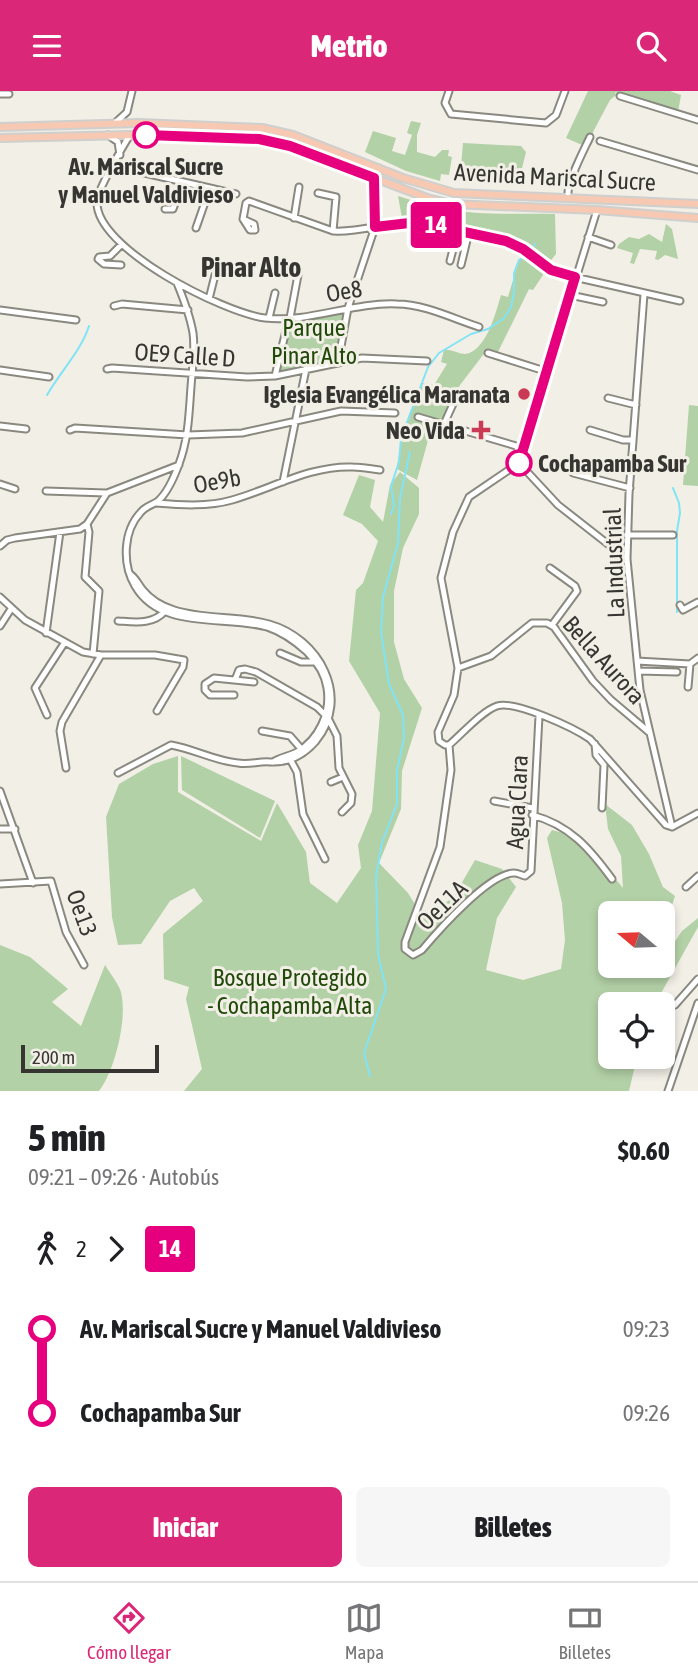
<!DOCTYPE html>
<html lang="es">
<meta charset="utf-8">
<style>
body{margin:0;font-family:"Asap Condensed",sans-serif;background:#f6f6f6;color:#202124;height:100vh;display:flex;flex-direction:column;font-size:26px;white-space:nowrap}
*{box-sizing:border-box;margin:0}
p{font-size:23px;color:#757577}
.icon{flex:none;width:38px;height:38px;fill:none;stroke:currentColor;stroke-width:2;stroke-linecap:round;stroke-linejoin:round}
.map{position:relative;height:1000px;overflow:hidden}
.side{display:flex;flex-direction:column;background:#fff;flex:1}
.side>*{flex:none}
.badge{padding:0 14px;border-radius:5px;font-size:24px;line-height:46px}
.needle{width:46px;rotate:289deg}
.tools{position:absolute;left:598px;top:810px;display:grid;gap:14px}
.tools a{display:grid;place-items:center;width:77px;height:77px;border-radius:10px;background:#fff;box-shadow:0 4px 10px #0003;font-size:35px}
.scale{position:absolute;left:21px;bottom:18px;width:138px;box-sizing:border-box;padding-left:7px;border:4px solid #363532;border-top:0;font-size:19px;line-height:24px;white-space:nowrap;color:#363532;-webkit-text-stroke:5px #f1efe6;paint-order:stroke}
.map>.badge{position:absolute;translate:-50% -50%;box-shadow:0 0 0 4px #fff}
.legs{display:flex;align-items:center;gap:10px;height:77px;padding:0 28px;font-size:23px}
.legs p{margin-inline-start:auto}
.headline{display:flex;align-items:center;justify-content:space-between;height:119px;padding:0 28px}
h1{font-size:38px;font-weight:800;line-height:52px}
.cta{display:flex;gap:14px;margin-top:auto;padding:14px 28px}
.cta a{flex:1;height:80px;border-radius:10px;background:#db2777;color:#fff;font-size:28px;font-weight:800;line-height:80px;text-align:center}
.cta a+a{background:#f6f6f6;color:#202124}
ul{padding:0 28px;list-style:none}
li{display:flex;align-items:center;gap:24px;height:84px;font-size:26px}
li i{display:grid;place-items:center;width:10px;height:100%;margin:0 9px;background:currentColor}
li i::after{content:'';width:18px;height:18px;margin:-9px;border:5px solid;border-radius:50%;background:#fff}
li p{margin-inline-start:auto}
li:first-child i{background:linear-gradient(#0000 50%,currentColor 0)}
li:last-child i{background:linear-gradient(currentColor 50%,#0000 0)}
header{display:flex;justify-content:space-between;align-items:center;height:91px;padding:0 28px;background:#db2777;color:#fff;font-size:32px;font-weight:800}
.tab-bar{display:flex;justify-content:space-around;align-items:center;height:98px;border-top:2px solid #e0e0e0;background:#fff;font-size:19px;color:#757577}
.tab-bar a{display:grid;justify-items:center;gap:4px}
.tab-bar .on{color:#db2777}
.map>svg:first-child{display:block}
</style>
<header><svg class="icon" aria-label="menu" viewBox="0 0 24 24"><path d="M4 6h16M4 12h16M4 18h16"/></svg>Metrio<svg class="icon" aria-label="search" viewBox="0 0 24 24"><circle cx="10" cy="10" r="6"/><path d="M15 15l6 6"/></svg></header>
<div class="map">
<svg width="698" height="1000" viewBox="0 0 698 1000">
<rect width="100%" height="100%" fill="#f1efe6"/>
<path fill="#b3d1a7" d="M588 0H670L681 4 678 21 615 1 616 4 610 9 593 41 594 47 588 52 589 57 566 47Z
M411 30 421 32 417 44V61L435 66 442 59H449L448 65 452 66 449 84 441 83 440 90 406 80 365 61 373 40 396 47 392 60 405 64 412 44 407 42Z
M463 52 521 55 526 61 522 77 508 89 460 87Z
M398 105C412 109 426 114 440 117 478 125 517 122 555 123L556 163 548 173 522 151V157L441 131 402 127Z
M666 133 672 138 678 168 665 164 658 169 655 168 657 160 640 158 634 173 630 172 633 162 617 157 619 153 629 146 639 148 649 143 662 151Z
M527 164 545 181 533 199 529 198 496 265 487 260 483 264 460 294 442 331 432 335 417 389 397 378V375L404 337 422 292 434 294 447 273 441 271 444 259C452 258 457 263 465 263 486 261 496 221 501 204L508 206 519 169Z
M346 219 336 269 277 284 294 227Z
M689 314 698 315V395L683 394Z
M400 381 419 397V423L403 457 394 500V551L404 588 422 617 402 680 401 718 379 772 408 802 422 825 453 807 475 769 502 778 516 796 497 827 486 879 523 889 561 878 565 849 562 812 547 747 552 739 582 747 623 797 621 765 608 738 605 713 632 734 649 763 663 796 675 805 663 842V822H611V875H663V858L667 862 682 840 698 827V836L655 913 611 914V966H637L629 1000H184L202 978 186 908 189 896 164 888 163 843 203 810 194 797 170 810 141 853 118 854 112 826 106 726 119 693 153 673 178 665V701L261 750 277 712 306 761 310 792 337 812 361 777 358 754 372 720 380 622 349 570 356 499 363 492 378 450 362 433 343 424 359 384 375 389 370 416 383 431 390 394Z
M181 665 275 710 260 747 182 699Z
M0 854 30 866 68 898 52 911 81 935 105 874C110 882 116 890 120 898 129 923 115 980 99 1000H0Z"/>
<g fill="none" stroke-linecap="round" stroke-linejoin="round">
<path stroke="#80e4f6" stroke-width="2" d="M532 158 535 153
M47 304C60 281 81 260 89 235
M673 397 679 412 680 422 677 440V521
M391 423 394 414 391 395 399 371 401 347 428 276 439 262 471 243 488 238 504 227 511 216 514 201V182L519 169 527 164
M370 985 364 962 386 898 378 863 376 786 382 751 397 713V680L404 647 403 624 389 593 381 541 383 506 398 452 400 407 410 361"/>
<g stroke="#8a8980" stroke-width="9">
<path id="minor" d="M449 0 445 12 451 23 546 32 556 24 565 0
M0 3H9
M620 5 698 29
M115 32 127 21 132 0
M108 44 118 51 120 64
M130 44C123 55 97 100 97 110 94 157 224 222 265 227 309 232 353 211 397 213 424 213 454 228 479 236
M600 50 698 79
M114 75 236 103
M318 102 336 106 333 140
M568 102C568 89 584 59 590 46
M165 118H173L183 91
M294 127 299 96
M243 128 254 133 255 139H250L243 128 246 112 249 110 333 140C362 142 391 129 420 131 444 133 499 144 520 156 534 164 545 177 561 183L680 210
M196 137 210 97
M588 146 611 154
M450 170 458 139
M121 174 104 173 98 168 99 166 110 165 122 153
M461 174 469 141
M177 192C184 209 190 224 193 242 195 256 193 270 192 284 189 314 190 344 179 373 175 384 167 402 158 410 153 414 146 415 141 421 123 440 122 473 135 495 161 540 225 524 267 536 282 541 296 551 307 561 317 571 325 583 327 597 331 622 319 648 297 661 290 665 280 666 273 671
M644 203 629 403 627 468 640 599 672 736
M570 204 603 211
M209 208 218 172
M114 215 122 213 188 219
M0 219 76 229
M269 227 275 202
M290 227 298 184
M488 262 548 281
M338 272 348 217 375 136 374 100V87L378 77
M107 278 112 277 247 286 275 285 362 267 427 270
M0 279 49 286
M275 285 289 227
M608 307 636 314
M418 326 523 357
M444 333 458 302
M0 335 26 338
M70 339 75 337 188 344 242 342 341 320 395 322
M590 339 623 349H633
M519 372 558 414 627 468
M573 382 630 397
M283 391 306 278
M0 393 15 398
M46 400 106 402
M156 412C180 414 208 416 232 409 271 398 311 374 353 376 362 376 371 378 380 379
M87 433 89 441 85 486 99 500 93 563
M627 444H673
M0 455 7 449 15 447 80 438 87 433 107 402 179 374
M550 477 575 495 577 500 552 534
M0 506 25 529 83 561 101 564H155L184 569 183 576 157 620
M680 514 683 519 698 511
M118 530C135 531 153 534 165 520
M0 535 11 518
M46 542 60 441
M280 562 301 571H316
M637 570 690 573
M458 577 491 565 532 532H547L554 536 593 590 611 609 650 642
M638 580 677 581
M235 589 239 579 245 578 256 581 317 616 328 627 337 645 339 677 352 703 351 712 342 721
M688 596 690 573 698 567
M234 604H210L205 599V593L214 587 254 591
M47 624 35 597 65 551
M262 640 290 645 303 660
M595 653 596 664 604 674 602 717
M449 654H445L439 650 438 641 454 604 458 577 441 487 453 441 469 406 519 372 597 119
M449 654 451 679 440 756 405 851V858L413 864 422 859C438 840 489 782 514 782 518 782 521 784 525 785L531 780 539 625
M449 654C462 643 482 620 497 615 515 609 574 637 590 648L666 734 672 736
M290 668 297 681 303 723 325 768
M66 677 60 640 62 631 101 564
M118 682 171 654C194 658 215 670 238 672 249 674 259 670 270 671 289 672 303 665 316 650 352 606 319 547 269 533 239 524 205 529 174 519 162 515 151 509 143 499 138 493 136 487 130 483
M331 691 343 686
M0 700 33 792
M494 710 533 717
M532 724C570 734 590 758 612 788
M672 736 698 722
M0 738H15
M0 793 51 790 66 841 84 874
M686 796 698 785
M675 914 698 888
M668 1000 698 912"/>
</g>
<g stroke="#cfcfce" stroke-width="10">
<path id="major" d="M0 36 138 32 262 37 293 44 403 87 454 102 698 113
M0 47 130 44 259 49 290 55 430 108 452 113 597 119 698 127"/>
</g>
<use href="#minor" stroke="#fff" stroke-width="5"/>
<use href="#major" stroke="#f8c9b2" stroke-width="6"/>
</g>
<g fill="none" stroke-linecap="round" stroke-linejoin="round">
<g stroke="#fff" stroke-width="16">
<path id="line-1" d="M146 44 259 48 290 55 374 87 375 136 418 131 506 150 523 158 551 179 575 186 519 372"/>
</g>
<use href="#line-1" stroke="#e6007e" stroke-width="10"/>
</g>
<g fill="#fff" stroke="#e6007e" stroke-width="3.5">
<circle cx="146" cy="44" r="12"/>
<circle cx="519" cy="372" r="12"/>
</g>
<g fill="#ca3a55" stroke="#f1efe6" stroke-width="2.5">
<circle cx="524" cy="303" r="7"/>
<path d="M477.5 328.5h7v7h7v7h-7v7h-7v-7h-7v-7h7z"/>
</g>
<g text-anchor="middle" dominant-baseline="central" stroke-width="6" stroke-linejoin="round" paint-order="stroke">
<g font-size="24" font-weight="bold" fill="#363532" stroke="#f1efe6">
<text x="146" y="75">Av. Mariscal Sucre<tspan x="146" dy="28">y Manuel Valdivieso</tspan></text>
<text x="538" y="372" text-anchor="start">Cochapamba Sur</text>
</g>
<g font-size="24" fill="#363532" stroke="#f1efe6">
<text transform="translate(555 86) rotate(3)">Avenida Mariscal Sucre</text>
<text transform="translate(344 200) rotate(-9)">Oe8</text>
<text transform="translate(185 264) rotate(4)">OE9 Calle D</text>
<text transform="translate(217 390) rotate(-10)">Oe9b</text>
<text transform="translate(614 472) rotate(-92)">La Industrial</text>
<text transform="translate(604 569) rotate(48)">Bella Aurora</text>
<text transform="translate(517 711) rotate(-87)">Agua Clara</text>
<text transform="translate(442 814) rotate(-44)">Oe11A</text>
<text transform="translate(82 822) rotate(70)">Oe13</text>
</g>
<g font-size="24" fill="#214909" stroke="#f1efe6">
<text x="314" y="236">Parque<tspan x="314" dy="28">Pinar Alto</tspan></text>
<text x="290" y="886">Bosque Protegido<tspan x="290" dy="28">- Cochapamba Alta</tspan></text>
</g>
<g font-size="24" font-weight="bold" fill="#363532" stroke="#f1efe6" text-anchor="end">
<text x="510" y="303">Iglesia Evangélica Maranata</text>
<text x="465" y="339">Neo Vida</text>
</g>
<g font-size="28" font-weight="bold" fill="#363532" stroke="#f1efe6">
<text x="251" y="176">Pinar Alto</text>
</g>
</g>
</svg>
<div class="tools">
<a><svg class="needle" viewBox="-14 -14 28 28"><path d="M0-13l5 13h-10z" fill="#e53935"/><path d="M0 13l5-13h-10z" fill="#757577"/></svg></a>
<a><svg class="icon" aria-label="locate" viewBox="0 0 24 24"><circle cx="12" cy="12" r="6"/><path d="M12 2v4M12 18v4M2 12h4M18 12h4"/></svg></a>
</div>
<div class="scale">200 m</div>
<b class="badge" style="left:436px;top:134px;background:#e6007e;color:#fff">14</b>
</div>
<section class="side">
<div class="headline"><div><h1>5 min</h1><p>09:21 – 09:26 · Autobús</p></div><b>$0.60</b></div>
<div class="legs"><svg class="icon" aria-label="walk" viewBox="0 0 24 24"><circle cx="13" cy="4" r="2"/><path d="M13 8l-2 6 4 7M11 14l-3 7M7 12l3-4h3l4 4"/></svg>2<svg class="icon" aria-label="forward" viewBox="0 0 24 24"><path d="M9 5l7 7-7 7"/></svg><b class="badge" style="background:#e6007e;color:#fff">14</b></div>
<ul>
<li><i style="color:#e6007e"></i><b>Av. Mariscal Sucre y Manuel Valdivieso</b><p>09:23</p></li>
<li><i style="color:#e6007e"></i><b>Cochapamba Sur</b><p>09:26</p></li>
</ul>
<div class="cta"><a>Iniciar</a><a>Billetes</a></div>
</section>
<nav class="tab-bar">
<a class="on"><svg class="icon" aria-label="directions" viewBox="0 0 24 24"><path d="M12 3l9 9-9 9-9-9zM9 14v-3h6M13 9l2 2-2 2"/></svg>Cómo llegar</a>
<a><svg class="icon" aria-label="map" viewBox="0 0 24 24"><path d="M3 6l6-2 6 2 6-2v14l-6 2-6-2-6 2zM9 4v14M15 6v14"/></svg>Mapa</a>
<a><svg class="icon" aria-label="tickets" viewBox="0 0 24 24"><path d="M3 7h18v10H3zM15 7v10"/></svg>Billetes</a>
</nav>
